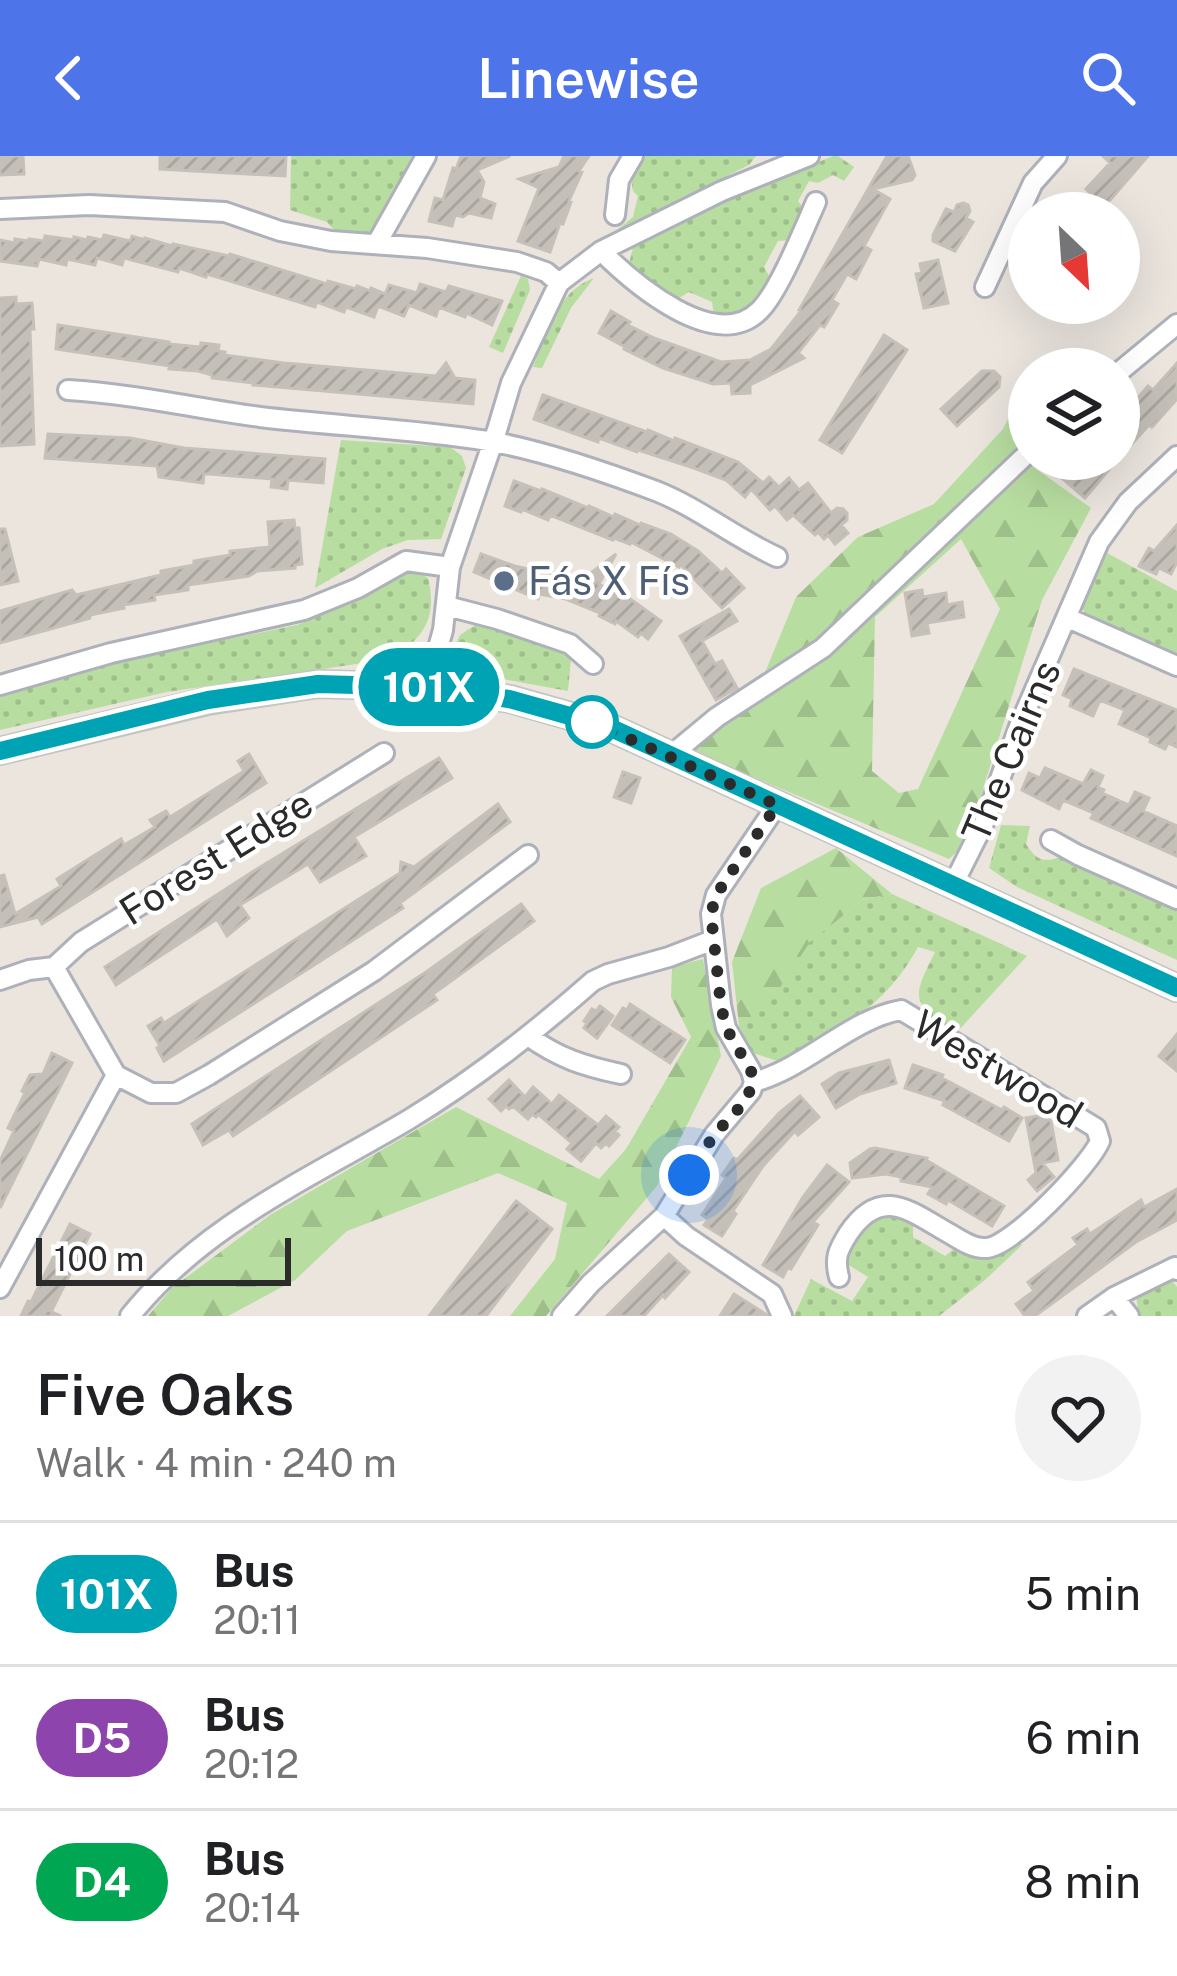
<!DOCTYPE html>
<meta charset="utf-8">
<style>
body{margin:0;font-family:"Public Sans",sans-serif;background:#f2f2f2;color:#202124;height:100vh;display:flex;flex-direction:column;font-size:45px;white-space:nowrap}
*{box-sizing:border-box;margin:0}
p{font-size:39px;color:#757577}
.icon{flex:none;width:66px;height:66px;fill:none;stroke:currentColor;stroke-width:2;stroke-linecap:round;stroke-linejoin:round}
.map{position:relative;height:1160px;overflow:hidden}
.panel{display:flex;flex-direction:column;background:#fff;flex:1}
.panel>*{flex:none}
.badge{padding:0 24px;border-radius:39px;font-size:42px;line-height:78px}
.needle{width:78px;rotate:155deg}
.buttons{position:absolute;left:1008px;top:36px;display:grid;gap:24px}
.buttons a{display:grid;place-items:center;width:132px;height:132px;border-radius:50%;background:#fff;box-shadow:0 12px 48px #0002;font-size:60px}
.scale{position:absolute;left:36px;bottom:30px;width:255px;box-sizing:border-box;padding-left:12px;border:6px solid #2b2b2b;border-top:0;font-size:33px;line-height:42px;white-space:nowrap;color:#2b2b2b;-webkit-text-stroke:9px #fff;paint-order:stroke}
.you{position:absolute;width:60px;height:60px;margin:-30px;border:9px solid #fff;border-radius:50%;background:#1a73e8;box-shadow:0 0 0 18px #1a73e833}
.map>.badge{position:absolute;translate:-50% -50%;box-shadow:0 0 0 6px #fff}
.round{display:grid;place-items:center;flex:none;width:126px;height:126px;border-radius:63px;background:#f2f2f2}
.head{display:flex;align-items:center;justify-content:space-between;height:204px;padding:0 36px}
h1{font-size:57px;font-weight:600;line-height:90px}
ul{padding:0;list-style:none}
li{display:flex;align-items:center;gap:36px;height:144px;padding:0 36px;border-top:3px solid #e0e0e0}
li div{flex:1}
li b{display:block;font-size:45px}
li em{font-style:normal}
li .badge{min-width:132px;font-weight:700;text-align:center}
header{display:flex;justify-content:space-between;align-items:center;height:156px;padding:0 36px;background:#4d74e9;color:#fff;font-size:54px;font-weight:600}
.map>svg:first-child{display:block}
</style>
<header><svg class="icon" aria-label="back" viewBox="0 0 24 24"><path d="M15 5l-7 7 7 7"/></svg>Linewise<svg class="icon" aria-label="search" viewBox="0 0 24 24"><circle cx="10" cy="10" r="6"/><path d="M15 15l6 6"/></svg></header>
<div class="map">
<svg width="1177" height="1160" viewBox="0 0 1177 1160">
<defs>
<pattern id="grass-dots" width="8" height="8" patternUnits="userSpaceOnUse" patternTransform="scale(3)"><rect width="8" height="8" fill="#b8dda0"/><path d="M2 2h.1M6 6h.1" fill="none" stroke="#9ebe8a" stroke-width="1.8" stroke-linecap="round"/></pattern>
<pattern id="forest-firs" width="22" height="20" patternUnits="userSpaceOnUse" patternTransform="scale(3)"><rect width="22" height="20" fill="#b8dda0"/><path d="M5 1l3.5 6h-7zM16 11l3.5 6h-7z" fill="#9ebe8a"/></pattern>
<pattern id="building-hatch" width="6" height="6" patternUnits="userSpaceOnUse" patternTransform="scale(3)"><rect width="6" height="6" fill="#c4c0b9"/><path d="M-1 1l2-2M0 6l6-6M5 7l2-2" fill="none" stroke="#a9a59f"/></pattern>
</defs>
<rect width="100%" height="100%" fill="#ebe5de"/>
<path fill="url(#grass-dots)" d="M291 0H416L375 73 365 80 338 79 327 66 290 54Z
M644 0H756L749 9 617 74 633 61 638 40 633 35 630 18Z
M833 0H838L854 11 844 25 833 19 818 27 809 25 798 45 805 54 791 84 778 85 764 111 771 123C754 154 750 160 714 159L712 146 689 136 676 144 637 117 629 108 633 91 735 41Z
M521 120 528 123 530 134 503 197 489 191Z
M594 122 571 152 542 212 533 211C547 178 557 135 594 122Z
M341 284 450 291 462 300 466 312 441 383 408 384 382 393 315 432Z
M1107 397 1177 435V503L1089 466 1082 452Z
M418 416 428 422C438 462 423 483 390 503L167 536 0 574V539L113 507 297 469 349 448 404 417Z
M475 469C500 471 555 483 571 502L568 535 470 517 473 503 455 490 460 479Z
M1001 669 1030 670 1026 688C1036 704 1043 707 1060 701L1177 750V804L1017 731 989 712Z
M892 738 1027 800 956 877C912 845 910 846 935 796L918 791C887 849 837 878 778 905L753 897 739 870 771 844 809 786 864 743Z
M892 1054 913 1066V1081L945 1100 955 1092C986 1105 992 1107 1018 1083L1022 1089 985 1124 939 1160H794L811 1123 852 1145 868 1121 847 1108C847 1075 865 1065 892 1054Z
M1160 1125 1173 1126 1177 1131V1160H1139L1136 1139Z"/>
<path fill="url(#forest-firs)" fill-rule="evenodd" d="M1029 222V300L1025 305 1091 352 1042 444 966 687 949 703 681 591 764 519 796 441 858 381 934 348 1003 273ZM961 383 1000 453 918 633 899 637 872 615 875 461Z
M836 692 892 738 864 743 810 786 771 845 739 870 732 806 761 732Z
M703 803 721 900 657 1030 546 1160H510L555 1103 567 1047 498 1017 347 1075 295 1124 228 1160H148L172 1132 270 1059 456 951 599 1023 626 993 691 881 671 841 672 811Z"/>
<path fill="url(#building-hatch)" stroke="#c6c0b8" stroke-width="3" d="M0 0H23L24 18 0 19Z
M160 0H286L285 20 160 13Z
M461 0H510L477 14 484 26 480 42 495 48 491 62 469 57 463 61 455 59 452 70 429 65 435 42 443 44 453 12 456 13Z
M564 0H589L579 15 582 16 569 45 571 46 563 68 560 67 550 96 518 85 539 32 519 23 559 11Z
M887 0H908L915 19 912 24 873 33 890 43 864 90 871 94 856 123 847 118 832 144 838 148 824 171 820 169 798 197 804 202 750 229V237L732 238 731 227 713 228 663 212 624 193 625 191 599 177 611 155 630 166 628 169 654 182 721 206 750 204 771 193 801 155 799 154Z
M1103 0H1148L1104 51 1086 33 1110 7Z
M963 47 968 49 970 55 966 62 973 66 955 95 933 85V79L946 53 954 56 957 49Z
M104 79 130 85 132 80 145 84V82L172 90 173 88 229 100 230 98 327 128 328 125 356 133 357 130 370 135 371 132 385 138 389 129 417 137 420 128 446 136 449 130 502 145 492 169 466 157 465 161 439 151 436 160 409 149 404 160 378 150 374 161 346 151 344 156 317 146 315 151 207 118 206 121 179 112 178 116 124 102 122 109 97 102 95 109 67 103 66 109 39 103 37 110 0 105V84L15 87V83L28 85 29 83 44 85 45 80 74 84V81L87 84 88 81 102 84Z
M938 104 948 147 924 152 916 118 922 117 920 108Z
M16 141V148L32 147 34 173H30L34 288 0 290V142Z
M58 169 169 186V188L200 191 201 187 219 189 218 195 225 196 224 199 284 207 436 220 446 207 455 222 475 224 473 248 253 229V227L212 222V219L198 215 169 213 170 210 56 193Z
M884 179 907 194 842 297 820 284Z
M1177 207V243L1152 271 1149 269 1119 302V247L1127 254 1148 230 1153 234Z
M982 215H994L1000 221 999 231 957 270 941 253Z
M543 239 647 276 648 274 674 285 675 282 738 306 763 327 769 321 779 331 789 322 799 334 808 327 831 357 837 352 843 353 847 357V364L841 369 848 377 835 388 828 379 824 383 818 376 815 379 793 359 787 364 775 350 770 354 751 333 745 341 726 324 691 311 638 294 637 296 599 282 598 286 534 263Z
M48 278 130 282 184 292 325 303 323 327 288 324 287 333 271 331 272 323 209 318H204L203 327 159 321 157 310 45 302Z
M1079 303H1118L1085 342 1062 322Z
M514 325 541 335 542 333 588 352 589 350 614 361 615 358 640 369 641 367 671 378 698 395 722 417 726 413 744 432 722 452 680 408 679 411 631 386 630 388 614 382 613 384 550 359 548 364 522 353 521 356 505 350Z
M294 364 295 372H299L302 408 295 409V412L257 415 249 420 188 429V434L154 439 155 444 123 449 124 452 90 459V462L0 487V455L72 434 76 439 161 419V415L194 409V405L230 399V395L270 391 268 366Z
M1177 369V406L1171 418 1159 412 1156 418 1139 410 1149 392 1154 395Z
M0 373H5L18 425 0 429Z
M481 398 515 410 541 416 542 412 579 426 616 398 599 428 628 444 629 442 661 465 648 483 641 477 638 481 616 465 615 468 599 460 600 457 566 443 539 438 538 443 474 416Z
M922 434 923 441 946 437 947 449 962 446 964 461 927 467 929 477 912 480 905 437Z
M729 453 737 465 702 485 715 508 722 505 737 532 716 544 680 480Z
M1074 513 1177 554V591L1168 587 1165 593 1150 586 1151 582 1119 568 1125 554 1100 544 1093 560 1070 550 1072 543 1063 539Z
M249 598 266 627 42 768 38 761 0 771V720L4 719 15 758 61 730 57 723 95 699 121 683 124 689 155 671 150 664 166 655 170 661 244 615 238 605Z
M439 602 452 622 354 681 366 700 320 726 308 708 240 749 249 762 227 780 217 763 116 829 105 811 257 713Z
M1045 612 1083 628 1091 614 1103 620 1098 631 1104 634 1102 637 1129 649 1135 636 1149 642 1143 655 1177 670V700L1091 662 1094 657 1063 644 1059 653 1022 634 1029 617 1040 622Z
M623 616 640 622 631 647 614 641Z
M498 648 510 666 400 747 403 752 164 905 157 892 160 890 148 870 161 862 164 867 400 717 401 706 414 711Z
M521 748 534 765 433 838 437 844 233 980 229 974 203 989 192 968 426 816Z
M630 848 685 884 670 907 612 869 623 852 627 854Z
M600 850 613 860 597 882 584 872 587 867 584 865 592 853 596 855Z
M1177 878V915L1159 900Z
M52 897 72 907 0 1052V1005L14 975 8 972 25 937 22 935 30 919 43 918Z
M889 904 896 927 860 938 836 952 822 928 839 917Z
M913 909 943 919 942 922 1002 954 1004 951 1022 962 1009 985 943 949 945 945 905 932Z
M509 924 525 941 533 931 552 948 559 939 598 969 606 960 619 971 615 975 619 979 609 990 606 987 601 992 596 987 581 1005 567 993 572 987 538 958 536 961 532 958 528 963 513 950 509 953 506 950 501 955 489 943Z
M800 940 819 961 798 979 795 975 763 1010 733 1055 736 1058 722 1080 704 1069 708 1063 702 1059 726 1022 722 1019 734 1002 737 1004 779 957Z
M1043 959 1051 965 1058 1004 1042 1007 1054 1021 1037 1035 1028 1024 1036 1017 1026 962Z
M875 992 927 1002 926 1004 1004 1050 992 1070 948 1044 946 1048 928 1038 932 1031 901 1025V1021L886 1018 852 1022 850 1007 870 993Z
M827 1009 849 1026 813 1066 818 1069 791 1113 788 1111 783 1121 763 1109 803 1041Z
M1177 1033V1064L1136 1086 1035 1160H1025L1016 1148 1034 1135 1028 1126 1078 1089 1073 1082 1087 1073 1090 1078 1141 1044 1144 1051Z
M516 1045 552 1073 486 1160H429Z
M70 1068 90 1078 52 1154H48L61 1160H21L28 1145 31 1146Z
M669 1098 689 1116 665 1142 663 1139 644 1160H607Z
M734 1138 767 1159V1160H720Z"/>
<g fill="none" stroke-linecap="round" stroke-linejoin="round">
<g stroke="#aeb1ba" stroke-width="24">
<path id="minor" d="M0 53 89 49 225 56 280 75 331 85 427 92 517 106 546 116 559 127 511 227 497 274 450 411 443 474 427 531
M615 59 619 24 633 0
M377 87 426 0
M601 95C633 127 716 199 760 154 779 135 804 73 816 46
M559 127 601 95 722 35 809 0
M985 131 1033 27 1057 0
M1119 216 1177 168
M68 234C133 238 195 252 260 261 336 270 413 273 488 285 542 294 605 316 656 335 699 352 735 382 777 401
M447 450 497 463 570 488 593 508
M1068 462 1177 510
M0 529 111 497 304 454 358 432 406 405 450 411
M670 600 717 561 823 492 1029 296
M1051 684 1078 699 1177 743
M953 729 984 667 1020 568 1099 386 1128 346 1177 300
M54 811 81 786 384 597
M54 811 116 919
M0 824 29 814 54 811
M528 880C559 902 583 910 621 918
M116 919 151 937H176L209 919 374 815 528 699
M754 926C806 912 850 863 901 854L1096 972 1100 985C1090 1009 1012 1091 986 1092 974 1093 962 1085 952 1079 912 1057 882 1027 848 1078 838 1094 834 1102 839 1121
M664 1060 686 1080 772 1138 782 1160
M0 1132 116 919
M130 1160C203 1069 310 1022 408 964 474 924 535 876 593 825L608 818 669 801 713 784
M562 1160 591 1127 664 1060 714 979 751 935 754 926 751 915 726 872 721 849 711 758 716 739 777 649
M1087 1160 1114 1141
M1129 1160 1114 1141 1175 1111 1177 1114"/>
</g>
<g stroke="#c4c4c4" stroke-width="30">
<path id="major" d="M0 595 208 545 318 528 427 531 510 543 609 571 1177 832"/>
</g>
<use href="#minor" stroke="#fff" stroke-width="18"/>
<use href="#major" stroke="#e4c06a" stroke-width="24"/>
</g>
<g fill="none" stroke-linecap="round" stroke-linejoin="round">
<g stroke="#fff" stroke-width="27">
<path id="line" d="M0 595 208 544 318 528 428 531 509 543 609 571 1177 832"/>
</g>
<use href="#line" stroke="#00a3b4" stroke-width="18"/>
<path stroke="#2b2b2b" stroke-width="12" stroke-dasharray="0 21.6" d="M592 566 777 649 716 739 711 758 721 850 726 872 751 915 754 926 744 947 714 979 689 1019"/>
</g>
<circle fill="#5c6f8a" stroke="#fff" stroke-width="4.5" cx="504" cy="425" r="12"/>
<circle fill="#fff" stroke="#00a3b4" stroke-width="6" cx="592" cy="566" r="24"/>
<g text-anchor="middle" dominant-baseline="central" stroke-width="9" stroke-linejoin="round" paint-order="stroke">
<g font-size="39" fill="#4e5e75" stroke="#fff" text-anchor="start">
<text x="528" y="425">Fás X Fís</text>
</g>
<g font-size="39" fill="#2b2b2b" stroke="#fff">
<text transform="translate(1011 595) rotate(-67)">The Cairns</text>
<text transform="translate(216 701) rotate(-32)">Forest Edge</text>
<text transform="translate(998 913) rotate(31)">Westwood</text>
</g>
</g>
</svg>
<div class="buttons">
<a><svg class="needle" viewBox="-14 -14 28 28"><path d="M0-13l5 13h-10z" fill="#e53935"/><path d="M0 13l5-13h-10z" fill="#757577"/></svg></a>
<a><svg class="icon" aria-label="layers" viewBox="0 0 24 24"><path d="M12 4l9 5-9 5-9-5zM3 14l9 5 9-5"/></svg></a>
</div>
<div class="scale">100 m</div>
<div class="you" style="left:689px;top:1019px"></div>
<b class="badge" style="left:429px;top:531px;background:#00a3b4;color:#fff">101X</b>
</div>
<section class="panel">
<div class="head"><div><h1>Five Oaks</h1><p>Walk · 4 min · 240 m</p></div><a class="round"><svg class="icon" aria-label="heart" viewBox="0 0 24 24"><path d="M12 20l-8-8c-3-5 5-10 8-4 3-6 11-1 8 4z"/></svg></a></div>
<ul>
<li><span class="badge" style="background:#00a3b4;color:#fff">101X</span><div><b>Bus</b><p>20:11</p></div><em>5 min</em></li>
<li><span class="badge" style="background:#8e44ad;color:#fff">D5</span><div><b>Bus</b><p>20:12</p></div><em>6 min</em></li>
<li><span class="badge" style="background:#00a651;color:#fff">D4</span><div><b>Bus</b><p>20:14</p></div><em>8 min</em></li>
</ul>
</section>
